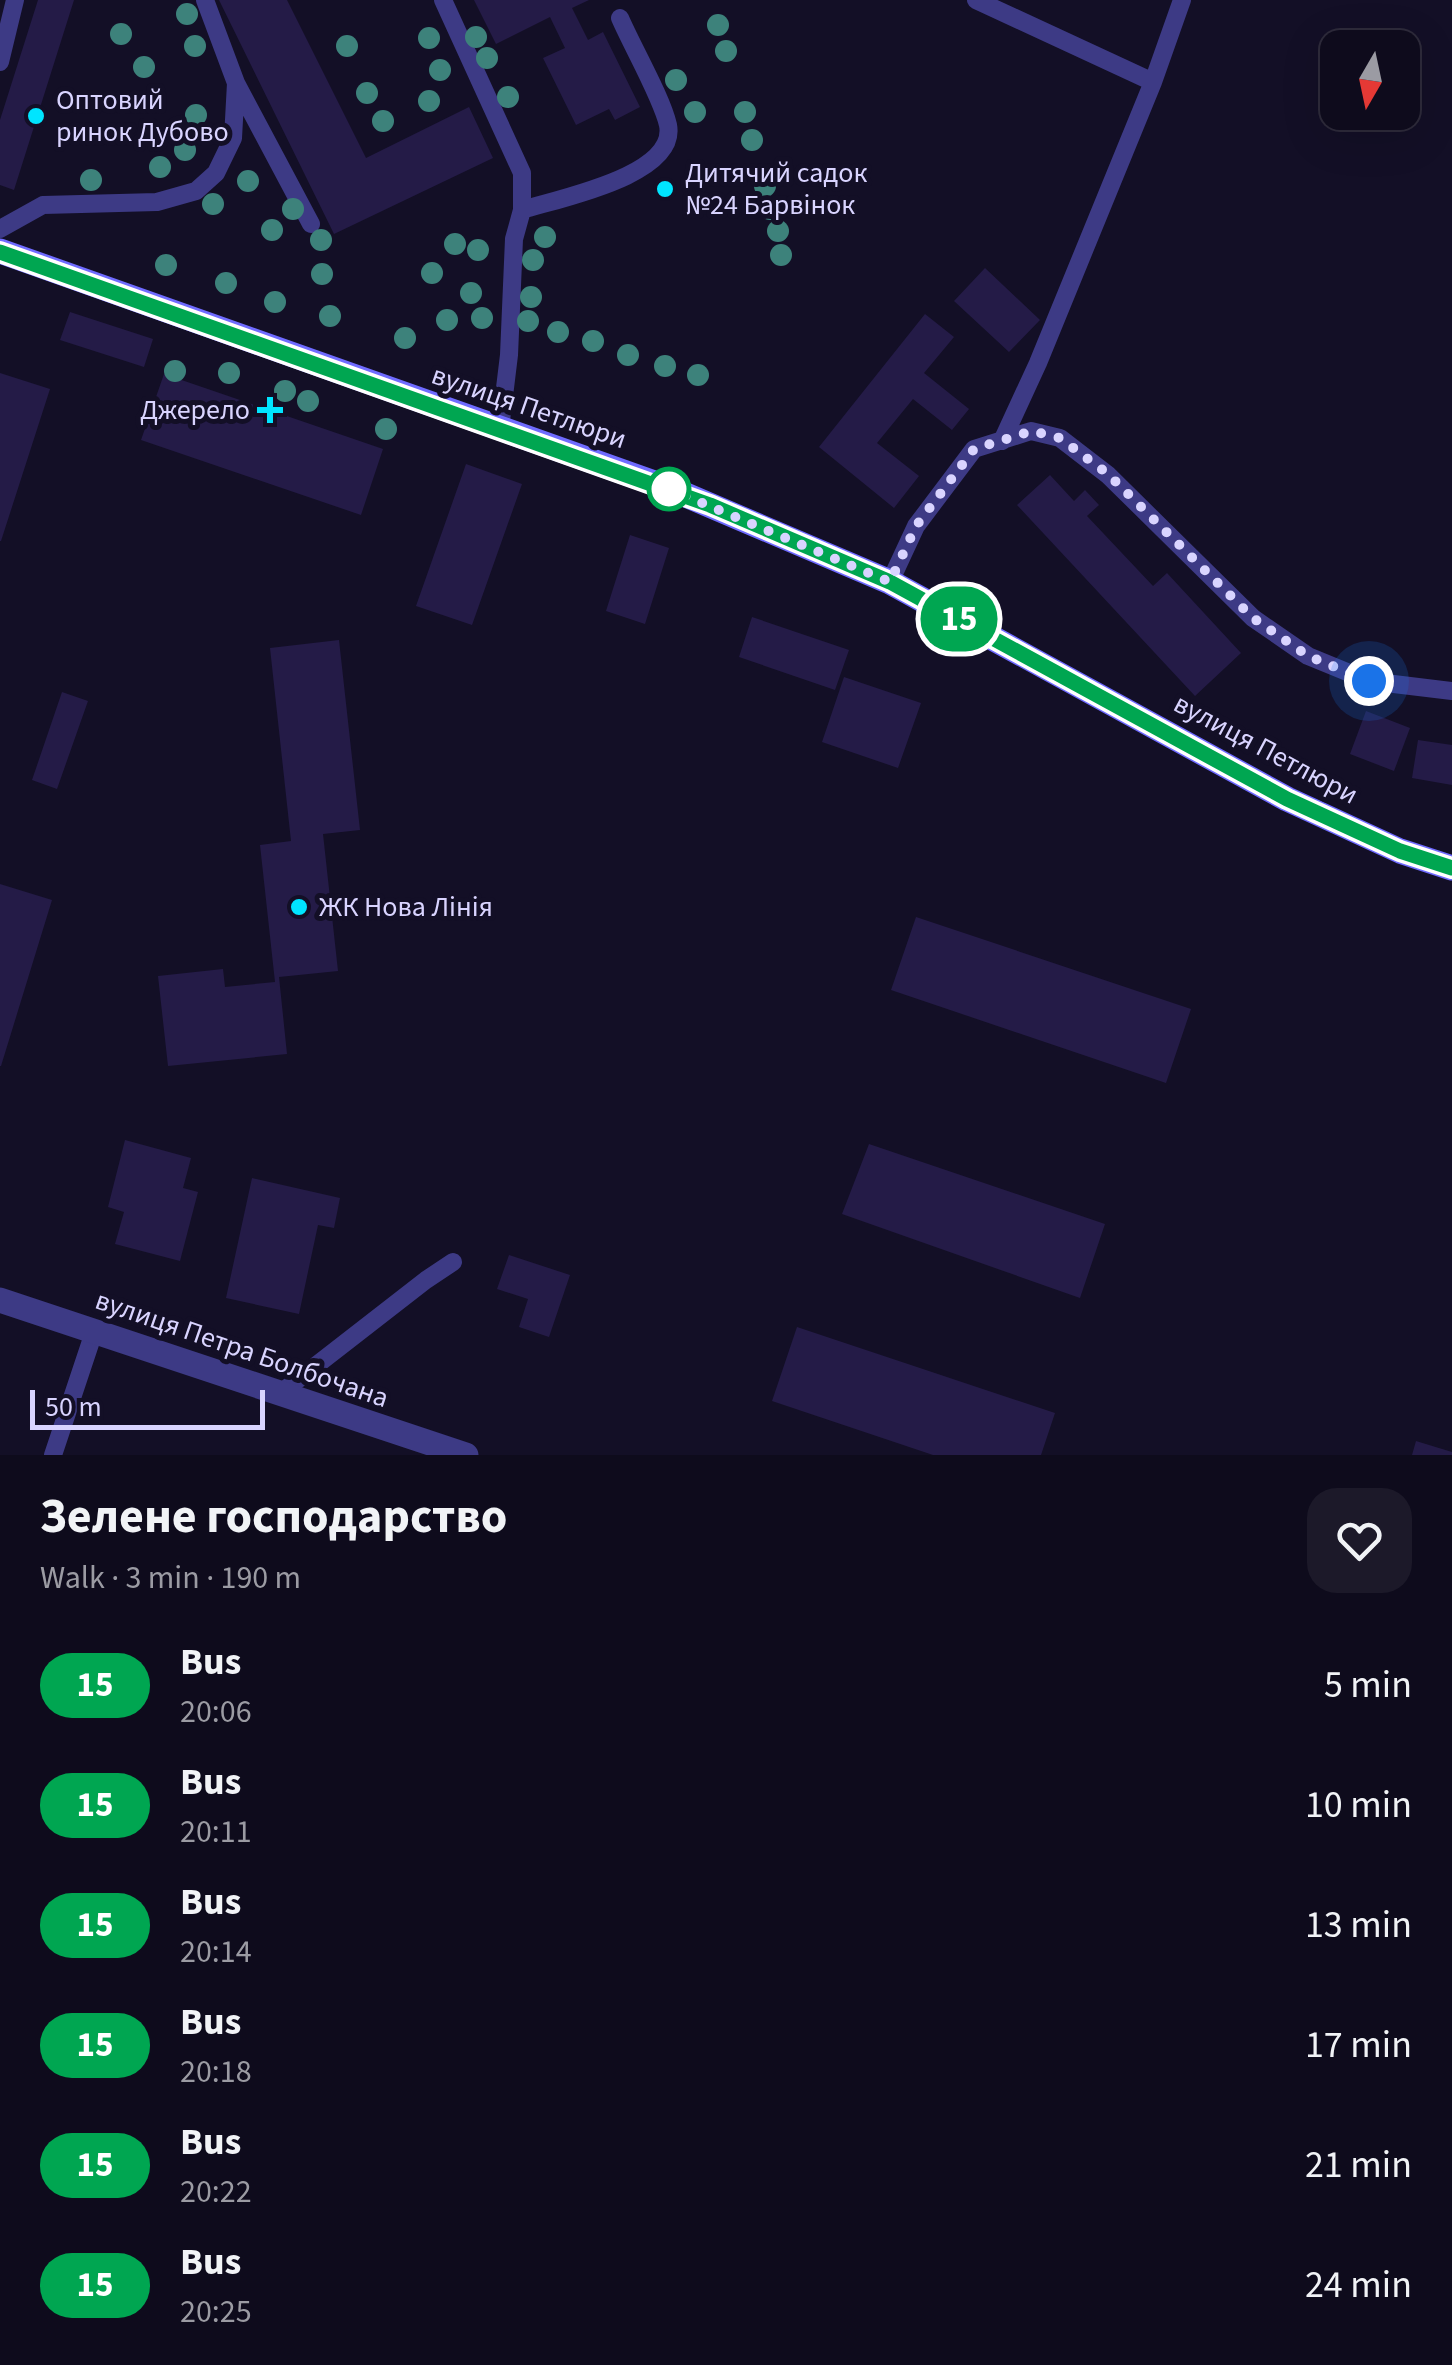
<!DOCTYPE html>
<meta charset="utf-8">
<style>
body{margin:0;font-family:"Source Sans 3",sans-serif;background:#1c1929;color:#f1f3f6;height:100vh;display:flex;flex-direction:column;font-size:38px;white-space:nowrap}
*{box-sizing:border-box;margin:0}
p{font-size:32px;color:#9b9ba3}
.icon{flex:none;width:55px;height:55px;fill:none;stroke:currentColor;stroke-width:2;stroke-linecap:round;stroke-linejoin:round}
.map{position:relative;height:1455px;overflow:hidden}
.side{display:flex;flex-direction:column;background:#0e0b1c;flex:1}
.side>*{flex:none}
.badge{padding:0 20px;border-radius:32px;font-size:35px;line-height:65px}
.needle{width:65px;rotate:189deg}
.controls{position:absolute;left:1320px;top:30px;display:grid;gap:20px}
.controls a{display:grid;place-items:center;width:100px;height:100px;border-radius:20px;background:#0e0b1c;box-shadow:0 10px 40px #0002,0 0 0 2px #2e2b3b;font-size:50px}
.scale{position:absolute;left:30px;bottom:25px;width:235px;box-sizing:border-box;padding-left:10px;border:5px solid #d9d4ff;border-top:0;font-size:28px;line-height:35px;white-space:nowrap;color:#d9d4ff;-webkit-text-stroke:8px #130f26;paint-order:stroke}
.you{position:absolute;width:50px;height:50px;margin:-25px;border:8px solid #fff;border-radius:50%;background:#1a73e8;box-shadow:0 0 0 15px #1a73e833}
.map>.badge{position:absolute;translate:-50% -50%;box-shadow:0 0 0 5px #fff}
.round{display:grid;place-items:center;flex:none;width:105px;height:105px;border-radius:30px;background:#1c1929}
.overview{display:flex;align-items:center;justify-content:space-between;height:170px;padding:0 40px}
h1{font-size:48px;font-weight:700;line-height:75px}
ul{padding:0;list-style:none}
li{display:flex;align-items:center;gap:30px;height:120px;padding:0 40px}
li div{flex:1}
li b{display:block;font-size:38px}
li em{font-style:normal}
li .badge{min-width:110px;font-weight:700;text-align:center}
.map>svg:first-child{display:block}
</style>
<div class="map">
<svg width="1452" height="1455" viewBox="0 0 1452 1455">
<rect width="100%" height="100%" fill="#130f26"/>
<path fill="#241b47" d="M38 0H74L14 190 0 185V120Z
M219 0H287L366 158 469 107 493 158 334 234Z
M474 0H589L572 8 588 40 603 32 640 107 615 120 609 109 576 125 543 58 565 48 550 17 496 44Z
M985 268 1040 320 1009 352 954 301Z
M70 312 153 339 144 367 60 340Z
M925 314 954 337 924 373 969 409 952 430 913 399 877 443 919 476 894 508 819 447Z
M0 373 50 389 1 541H0Z
M164 374 383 449 361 515 141 440Z
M466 464 522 484 472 625 416 606Z
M1050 475 1074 501 1085 490 1099 505 1087 516 1153 586 1167 573 1241 653 1195 696 1017 505Z
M630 535 669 548 645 624 606 611Z
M752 617 849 650 835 690 739 657Z
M339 640 360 830 323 834 338 971 279 977 287 1054 168 1066 158 976 223 969 225 987 275 982 260 845 291 841 270 648Z
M844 677 921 703 898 768 822 742Z
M62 692 88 701 57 789 32 780Z
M1366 711 1410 728 1394 771 1350 754Z
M1418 740 1452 745V785L1412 778Z
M0 884 52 900 1 1066H0Z
M916 917 1191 1009 1166 1083 891 990Z
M125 1140 191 1158 183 1188 198 1192 180 1261 115 1244 124 1212 108 1207Z
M869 1144 1105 1224 1080 1298 842 1214Z
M252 1178 340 1198 334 1228 318 1225 299 1314 226 1298Z
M509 1255 570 1275 549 1337 519 1327 528 1299 497 1289Z
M797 1327 1055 1413 1041 1455H933L772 1401Z
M1416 1441 1452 1452V1455H1412Z"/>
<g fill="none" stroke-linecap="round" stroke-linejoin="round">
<path stroke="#3d3a85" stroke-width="18" d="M443 0 522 173V210L514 239 509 355 500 429
M976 0 1153 82
M0 62 15 0
M236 83 311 224
M522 210C556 199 678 176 668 125 662 98 632 46 620 18
M0 229 43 205 157 202 196 191 216 173 233 138 236 83 205 0
M1002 441 1038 363 1153 82 1182 0
M890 582 916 526 974 449 1031 431 1060 438 1108 475 1253 618 1308 656 1369 681 1452 691
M278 1395 426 1280 453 1262
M53 1455 94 1332"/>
<path stroke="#3d3a85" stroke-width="25" d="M0 1300 466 1455"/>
<path stroke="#6f6bff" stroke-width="25" d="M0 251 674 490 890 582 1287 799 1400 851 1452 868"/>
</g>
<g fill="#3d827b">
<circle cx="187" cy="14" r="11"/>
<circle cx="718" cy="25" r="11"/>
<circle cx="121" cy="34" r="11"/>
<circle cx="476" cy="37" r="11"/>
<circle cx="429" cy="38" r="11"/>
<circle cx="195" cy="46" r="11"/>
<circle cx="347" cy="46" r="11"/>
<circle cx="726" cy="51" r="11"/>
<circle cx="487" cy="58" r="11"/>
<circle cx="144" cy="67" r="11"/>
<circle cx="440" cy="70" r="11"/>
<circle cx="676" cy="80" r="11"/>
<circle cx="367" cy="93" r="11"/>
<circle cx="508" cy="97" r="11"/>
<circle cx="429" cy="101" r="11"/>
<circle cx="695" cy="112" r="11"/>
<circle cx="745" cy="112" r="11"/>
<circle cx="196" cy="115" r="11"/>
<circle cx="383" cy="121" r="11"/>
<circle cx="752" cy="140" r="11"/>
<circle cx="185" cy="150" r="11"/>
<circle cx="160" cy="167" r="11"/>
<circle cx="91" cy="180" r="11"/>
<circle cx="248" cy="181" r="11"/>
<circle cx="765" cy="186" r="11"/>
<circle cx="213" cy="204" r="11"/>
<circle cx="293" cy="209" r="11"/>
<circle cx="770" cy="209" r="11"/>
<circle cx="272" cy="230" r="11"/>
<circle cx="778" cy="231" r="11"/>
<circle cx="545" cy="237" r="11"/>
<circle cx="321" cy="240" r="11"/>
<circle cx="455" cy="244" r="11"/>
<circle cx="478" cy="250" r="11"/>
<circle cx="781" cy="255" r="11"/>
<circle cx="533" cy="260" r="11"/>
<circle cx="166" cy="265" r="11"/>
<circle cx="432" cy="273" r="11"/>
<circle cx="322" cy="274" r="11"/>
<circle cx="226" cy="283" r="11"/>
<circle cx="471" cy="293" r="11"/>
<circle cx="531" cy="297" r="11"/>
<circle cx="275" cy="302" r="11"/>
<circle cx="330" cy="316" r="11"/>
<circle cx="482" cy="318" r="11"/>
<circle cx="447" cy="320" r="11"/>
<circle cx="528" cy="321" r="11"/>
<circle cx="558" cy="332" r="11"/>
<circle cx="405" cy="338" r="11"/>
<circle cx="593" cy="341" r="11"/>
<circle cx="628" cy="355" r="11"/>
<circle cx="665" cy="366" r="11"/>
<circle cx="175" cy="371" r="11"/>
<circle cx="229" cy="373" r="11"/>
<circle cx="698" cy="375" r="11"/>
<circle cx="285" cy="391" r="11"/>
<circle cx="308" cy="401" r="11"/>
<circle cx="386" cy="429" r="11"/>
</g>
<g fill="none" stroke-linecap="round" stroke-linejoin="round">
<g stroke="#fff" stroke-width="22">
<path id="line" d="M0 252 710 505 890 582 1287 799 1400 851 1452 868"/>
</g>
<use href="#line" stroke="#00a651" stroke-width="15"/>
<path stroke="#d9d4ff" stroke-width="10" stroke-dasharray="0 18" d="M669 489 890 582 916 526 974 449 1032 431 1060 438 1108 474 1253 618 1308 656 1369 681"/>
</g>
<g fill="#00e5ff" stroke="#130f26" stroke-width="4">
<circle cx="36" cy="116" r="10"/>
<circle cx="665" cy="189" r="10"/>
<path d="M265 395h10v10h10v10h-10v10h-10v-10h-10v-10h10z"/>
<circle cx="299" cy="907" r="10"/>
</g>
<circle fill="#fff" stroke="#00a651" stroke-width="5" cx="669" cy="489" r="20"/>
<g text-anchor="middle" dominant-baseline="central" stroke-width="10" stroke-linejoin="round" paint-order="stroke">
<g font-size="28" fill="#d9d4ff" stroke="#130f26" text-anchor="start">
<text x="56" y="100">Оптовий<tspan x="56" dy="32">ринок Дубово</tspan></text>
<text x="685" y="173">Дитячий садок<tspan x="685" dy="32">№24 Барвінок</tspan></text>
<text x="250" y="410" text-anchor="end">Джерело</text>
<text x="319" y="907">ЖК Нова Лінія</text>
</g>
<g font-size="28" fill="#d9d4ff" stroke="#130f26">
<text transform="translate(529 407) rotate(19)">вулиця Петлюри</text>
<text transform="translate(1266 749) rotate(28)">вулиця Петлюри</text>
<text transform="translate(242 1349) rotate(19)">вулиця Петра Болбочана</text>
</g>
</g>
</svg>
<div class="controls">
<a><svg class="needle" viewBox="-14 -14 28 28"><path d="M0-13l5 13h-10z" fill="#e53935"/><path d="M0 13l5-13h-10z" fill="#9b9ba3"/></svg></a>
</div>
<div class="scale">50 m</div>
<div class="you" style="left:1369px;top:681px"></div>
<b class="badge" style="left:959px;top:619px;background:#00a651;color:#fff">15</b>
</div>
<section class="side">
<div class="overview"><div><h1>Зелене господарство</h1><p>Walk · 3 min · 190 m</p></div><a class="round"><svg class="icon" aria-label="heart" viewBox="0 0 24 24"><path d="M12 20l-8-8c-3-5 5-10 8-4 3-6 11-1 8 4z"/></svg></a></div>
<ul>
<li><span class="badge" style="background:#00a651;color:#fff">15</span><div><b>Bus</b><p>20:06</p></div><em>5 min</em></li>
<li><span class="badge" style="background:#00a651;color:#fff">15</span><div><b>Bus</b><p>20:11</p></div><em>10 min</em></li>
<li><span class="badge" style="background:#00a651;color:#fff">15</span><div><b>Bus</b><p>20:14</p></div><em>13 min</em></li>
<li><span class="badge" style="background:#00a651;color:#fff">15</span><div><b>Bus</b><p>20:18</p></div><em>17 min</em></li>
<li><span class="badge" style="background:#00a651;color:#fff">15</span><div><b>Bus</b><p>20:22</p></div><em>21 min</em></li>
<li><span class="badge" style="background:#00a651;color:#fff">15</span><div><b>Bus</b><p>20:25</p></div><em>24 min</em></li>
</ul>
</section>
